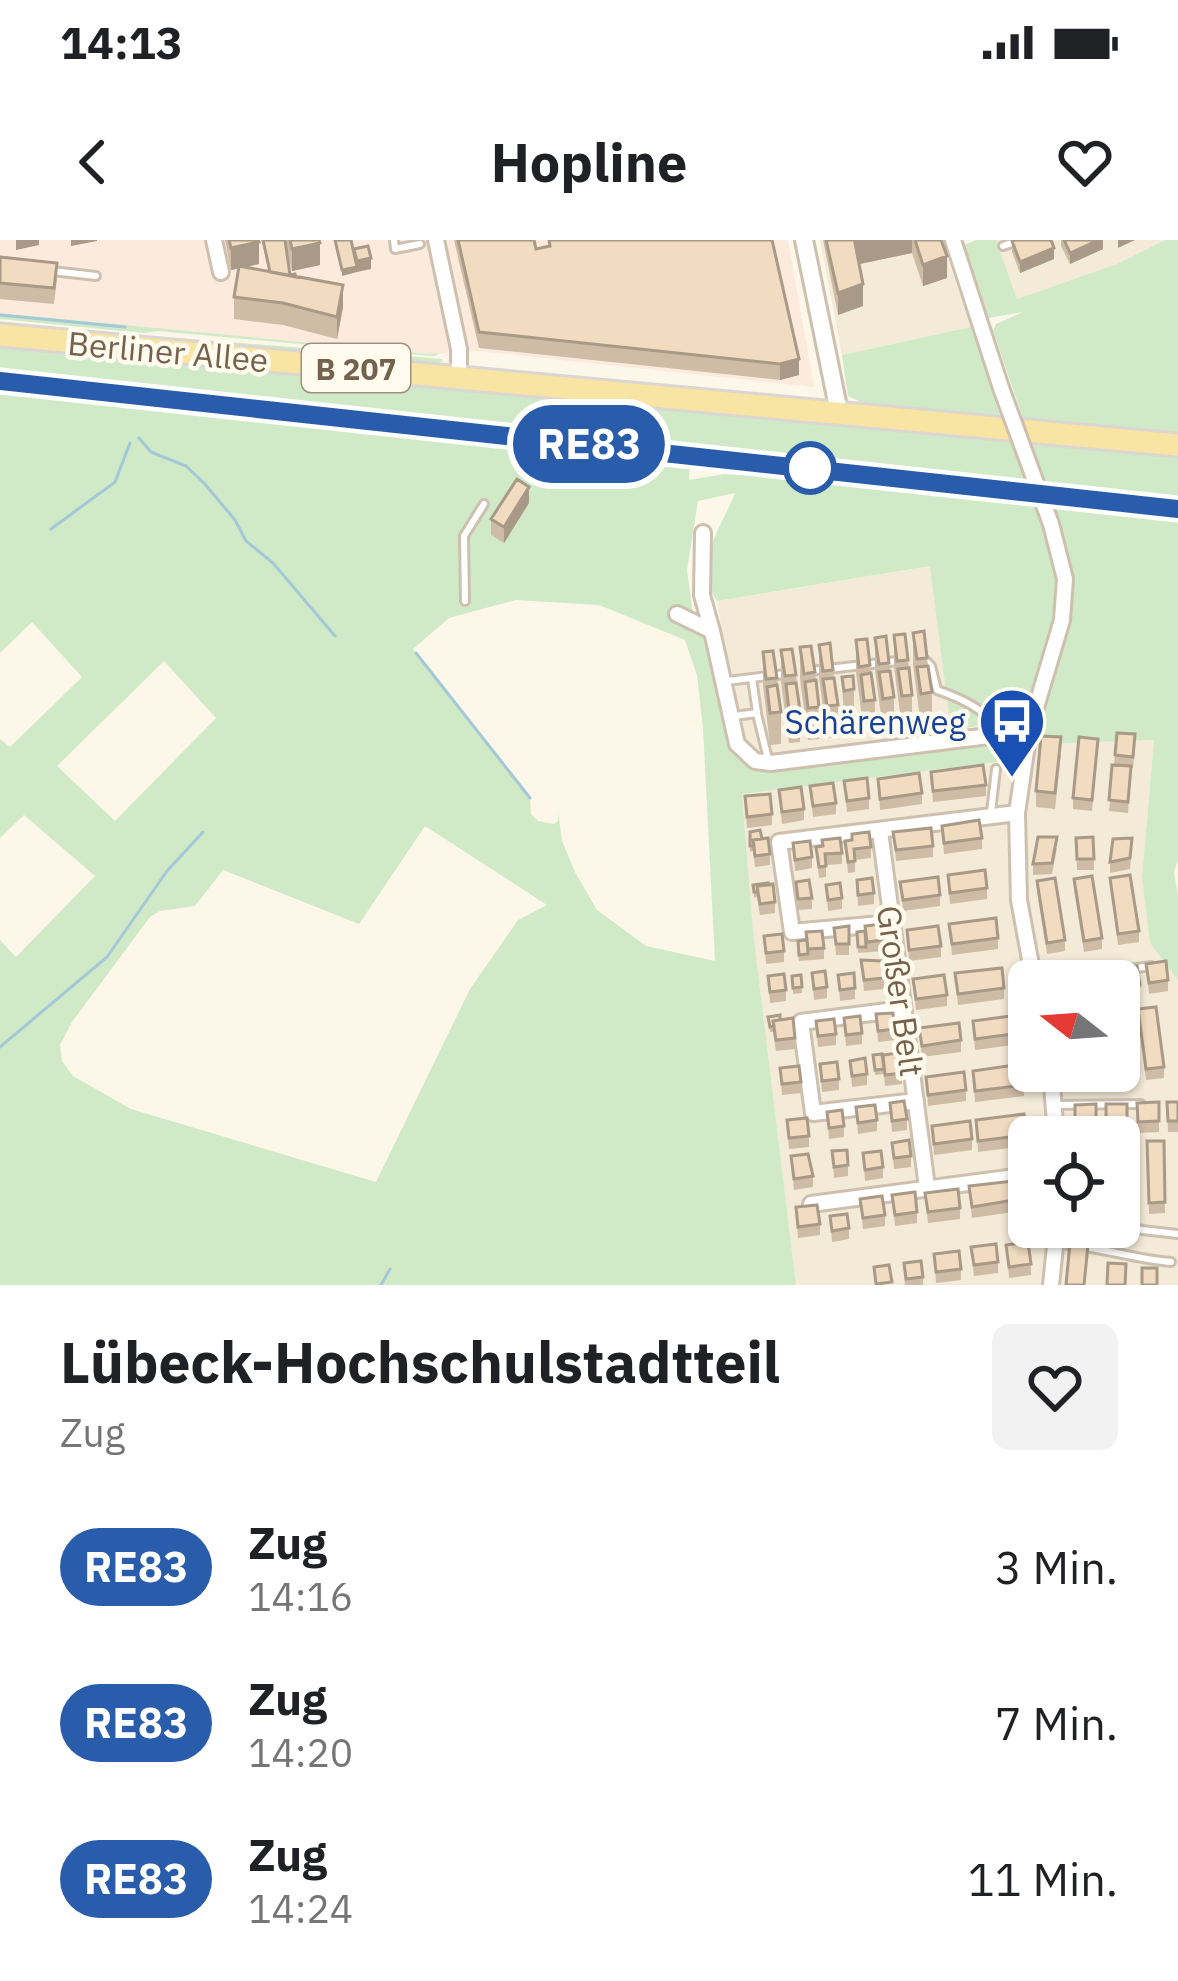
<!DOCTYPE html>
<html lang="de">
<meta charset="utf-8">
<style>
body{margin:0;font-family:"IBM Plex Sans",sans-serif;background:#f2f2f2;color:#202124;height:100vh;display:flex;flex-direction:column;font-size:45px;white-space:nowrap}
*{box-sizing:border-box;margin:0}
p{font-size:39px;color:#757577}
.icon{flex:none;width:66px;height:66px;fill:none;stroke:currentColor;stroke-width:2;stroke-linecap:round;stroke-linejoin:round}
.map{position:relative;height:1045px;overflow:hidden}
.details{display:flex;flex-direction:column;background:#fff;flex:1}
.details>*{flex:none}
.badge{padding:0 24px;border-radius:39px;font-size:42px;line-height:78px}
.needle{width:78px;rotate:287deg}
.fabs{position:absolute;left:1008px;top:720px;display:grid;gap:24px}
.fabs a{display:grid;place-items:center;width:132px;height:132px;border-radius:18px;background:#fff;box-shadow:0 3px 9px #0004;font-size:60px}
.map>.badge{position:absolute;translate:-50% -50%;box-shadow:0 0 0 6px #fff}
.round{display:grid;place-items:center;flex:none;width:126px;height:126px;border-radius:18px;background:#f2f2f2}
.head{display:flex;align-items:center;justify-content:space-between;height:204px;padding:0 60px}
h1{font-size:57px;font-weight:700;line-height:90px}
ul{padding:0;list-style:none}
li{display:flex;align-items:center;gap:36px;height:156px;padding:0 60px}
li div{flex:1}
li b{display:block;font-size:45px}
li em{font-style:normal}
li .badge{min-width:132px;font-weight:700;text-align:center}
.status{display:flex;justify-content:space-between;align-items:center;height:84px;padding:0 60px;background:#fff;direction:ltr}
.status svg{height:33px;fill:currentColor}
header{display:flex;justify-content:space-between;align-items:center;height:156px;padding:0 60px;background:#fff;font-size:54px;font-weight:700}
.map>svg:first-child{display:block}
</style>
<div class="status"><b>14:13</b><svg viewBox="0 0 49 12"><path d="M0 12V9h3v3zM5 12V6h3v6zM10 12V3h3v9zM15 12V0h3v12zM26 1h20v11H26zM47 4h2v5h-2z"/></svg></div>
<header><svg class="icon" aria-label="back" viewBox="0 0 24 24"><path d="M15 5l-7 7 7 7"/></svg>Hopline<svg class="icon" aria-label="heart" viewBox="0 0 24 24"><path d="M12 20l-8-8c-3-5 5-10 8-4 3-6 11-1 8 4z"/></svg></header>
<div class="map">
<svg width="1178" height="1045" viewBox="0 0 1178 1045">
<rect width="100%" height="100%" fill="#fcf7e8"/>
<path fill="#f3ead7" fill-rule="evenodd" d="M820 0H941L971 87 842 115Z
M996 0H1165L1117 24 1017 59Z
M931 326 952 493 765 519 756 516 743 502 738 483 717 361Z
M1154 500 1142 637 1150 703 1178 740V1045H796L753 691 742 554 1012 520 1014 505ZM1029 741H1119V831H1029ZM1029 897H1119V987H1029Z"/>
<path fill="#fceadd" d="M0 0H788L814 147 478 111 428 114 0 73Z"/>
<path fill="#d0eac7" fill-rule="evenodd" d="M976 0H996L1017 59 1117 24 1165 0H1178V263L0 135V102L484 152 603 158 709 173 1029 196 993 91 996 84 1023 72 988 78 964 5Z
M0 73 427 114 441 113 434 116 158 91 143 93 0 79Z
M0 84 442 119 443 121 434 124Z
M971 87 1001 179 863 163 848 156 842 115Z
M0 147 724 223 712 229 690 226 689 240 725 234 884 245 886 241 1178 277V620L1174 632 1178 655V740L1150 703 1142 637 1154 500 1014 505 1012 520 742 554 753 691 796 1045H0V700L16 717 95 636 24 575 0 598V499L10 507 82 437 32 382 0 413ZM735 253C723 285 691 324 717 361L930 326 951 490 1001 483 1003 493 750 525 731 504 712 403 681 379 693 375 687 330 698 261ZM516 360 599 365 685 400 697 435 703 488 715 721 646 706 597 670 575 632 562 601 558 572V581L554 584 538 581 531 574 530 558 413 409 449 378ZM164 421 216 478 115 581 57 526ZM425 586 547 665 518 680 470 749 376 942 131 869 73 836 62 821 60 805 72 782 150 677 160 671 195 666 223 630 359 684Z"/>
<g fill="none" stroke-linecap="round" stroke-linejoin="round">
<path stroke="#a3c8d7" stroke-width="3" d="M0 75 125 87
M139 198 151 212 186 226 204 243 235 280 246 301 273 323 335 396
M51 289 115 242 130 203
M416 413 530 558
M0 807 107 717 167 631 203 592
M381 1045 390 1029"/>
<g stroke="#cec0af" stroke-width="12">
<path id="service" d="M394 0 395 9 420 4
M1003 6 1020 0
M52 31 96 36
M465 361 464 296 484 264
M923 418 931 426 937 450C963 459 986 470 1003 493
M810 431 898 421
M727 441 785 434
M757 474 768 519
M734 476 757 473 752 438
M991 572 996 529
M1043 741 1151 726
M1055 865 1141 864
M1119 982 1142 990 1178 994
M1059 1004C1098 1006 1132 1019 1171 1022"/>
</g>
<g stroke="#cec0af" stroke-width="20">
<path id="minor" d="M214 0 221 32
M436 0 459 109V137
M953 0 1001 148
M703 293 702 355 712 391
M677 374 712 391 737 504 755 521 771 523 1029 491
M880 591 927 947
M892 683 792 692 779 602 1017 573
M1034 741 1019 660 1017 573 1029 491 1062 380 1065 339 1051 284
M903 769 801 782 813 873 916 861
M1051 831 1056 897
M811 964 1029 935
M1051 1045 1057 987"/>
</g>
<g stroke="#cec0af" stroke-width="22">
<path id="tertiary" d="M804 0 839 172"/>
</g>
<g stroke="#dbd6d1" stroke-width="27">
<path id="primary" d="M0 95 1178 205"/>
</g>
<use href="#service" stroke="#fff" stroke-width="6"/>
<use href="#minor" stroke="#fff" stroke-width="14"/>
<use href="#tertiary" stroke="#fff" stroke-width="16"/>
<use href="#primary" stroke="#f8e4a3" stroke-width="21"/>
<path stroke="#bca6c6" stroke-width="3" stroke-dasharray="18 12" stroke-linecap="butt" d="M0 141 1178 269"/>
<g stroke="#cec0af" stroke-width="20" stroke-linecap="butt">
<path id="minor-bridge" d="M1001 148 1051 284"/>
</g>
<use href="#minor-bridge" stroke="#fff" stroke-width="14"/>
</g>
<path fill="#cfbca6" d="M225 0H258L259 24 244 27 269 32 262 0H285L290 35 296 37 343 67 337 99 283 85 234 79V57L239 28 231 30Z
M285 0H319L320 25 292 31Z
M454 0H534L536 9 549 6V0H772L799 135 780 140 479 108Z
M823 0H941L947 38 923 46 912 13 859 24 863 66 838 75Z
M1061 0H1103V9L1070 24 1061 6Z
M1012 1 1054 19 1020 33 1012 12Z
M0 17 57 39 54 64 0 59Z
M529 263 504 303 491 295V279Z
M913 393 927 418 932 452V485L921 486 913 425Z
M894 395 908 420 912 455V487L902 488 894 427Z
M875 398 889 423 894 457V490L883 491 875 430Z
M856 400 870 425 875 460V492L864 493 856 432Z
M819 405 833 430 838 465V497L827 498 819 437Z
M800 407 815 432 819 467V499L808 500 800 439Z
M781 410 796 435 800 470V502L789 503 781 442Z
M763 412 777 438 781 472V504L770 505 763 445Z
M842 437 854 449V482L844 483Z
M1135 505 1133 528H1131L1128 573 1109 571 1115 515Z
M1098 510 1092 571 1073 569V558Z
M1061 514 1055 569 1036 567V551Z
M931 532 986 545V556L933 562Z
M878 539 922 553V564L880 570Z
M844 541 869 558V569L847 572Z
M810 546 836 563V574L813 577Z
M779 550 804 569V580L782 584Z
M745 556 772 574V585L747 588Z
M942 586 982 598V609L944 614Z
M750 592 762 599 770 614V625L755 627 753 611 750 612Z
M893 592 933 606V617L896 621Z
M1093 597 1094 630H1077L1076 598Z
M845 601 871 607V618L855 620V632L848 633Z
M793 603 812 617V628L795 631Z
M816 607 842 613V624L826 625V637L819 638Z
M1057 608 1052 634 1033 635V624Z
M1132 609 1130 629 1110 633V622Z
M948 635 987 648V659L950 664Z
M1110 638 1139 691V702L1118 705Z
M1074 639 1102 698V709L1084 712 1074 650Z
M857 640 874 653V664L858 666Z
M1037 641 1065 700V711L1047 714 1037 652Z
M796 642 812 658V669L798 670Z
M900 642 940 655V666L903 671Z
M753 645 775 662V673L760 675 757 657 754 658Z
M826 645 842 658V669L828 671Z
M949 684 998 698V709L952 715Z
M849 686V715H836L834 688Z
M907 690 941 706V717L909 721Z
M857 692 884 700V711L858 713Z
M764 696 784 711V722L766 724Z
M798 701 824 708V719L799 721Z
M861 720 884 738V749L864 751Z
M1146 724 1168 740V751L1149 754Z
M1117 729 1140 745V756L1119 758Z
M812 733 827 747V758L814 760Z
M955 733 1004 748V759L958 765Z
M801 735 802 753 793 754 792 736Z
M838 735 855 748V759L840 761Z
M768 736 786 750V761L770 763Z
M913 739 947 755V766L916 770Z
M1138 769 1164 827V838L1146 840Z
M893 773 895 800 878 802 876 774Z
M768 777 780 780 795 798V809L776 811 773 792H770Z
M844 778 862 793V804L846 806Z
M816 781 836 794V805L818 807Z
M973 781 1013 794V805L975 810Z
M919 788 961 800V812L922 817Z
M873 815 902 833V844L885 846 884 834 875 835Z
M850 821 867 834V845L852 847Z
M820 824 839 839V850L822 852Z
M780 828 801 842V853L782 855Z
M1128 830V841L1110 844 1108 831Z
M973 831 1024 845V856L975 862Z
M1069 831H1089V845L1071 848Z
M926 837 966 850V861L928 866Z
M1159 862V892L1138 893 1137 863Z
M1167 862H1178V892H1168Z
M890 863 907 879V890L892 892Z
M1096 864V894L1075 895V865Z
M1106 864H1127V894H1106Z
M856 867 877 880V891L858 894Z
M827 872 844 886V897L829 899Z
M787 880 809 896V907L789 909Z
M976 880 1027 895V906L978 912Z
M932 886 972 899V910L934 915Z
M1147 901H1164L1165 973 1149 974Z
M1119 902H1131V964H1119Z
M892 903 911 916V927L894 929Z
M832 911 848 925V936L834 938Z
M863 913 883 927V938L865 941Z
M791 916 813 936V947L794 950Z
M969 946 1026 958V970L972 978Z
M925 953 960 968V979L928 983Z
M892 955 917 972V983L895 986Z
M860 959 885 975V986L863 989Z
M796 967 820 984V995L798 998Z
M830 976 849 988V999L832 1002Z
M1006 1005 1031 1024V1035L1009 1038Z
M971 1007 998 1022V1033L974 1036Z
M934 1014 961 1029V1040L936 1043Z
M904 1023 923 1037V1045H905Z"/>
<path fill="#a99987" d="M16 0H39V5L16 10Z
M71 0H97V1L71 6Z
M870 0H912V13L855 25V3Z
M1099 0H1103V9L1070 24V13Z
M1118 0H1135L1118 8Z
M259 2V24L231 30V8Z
M320 3V25L292 31V9Z
M1054 8V19L1020 33V22Z
M947 16V38L923 46V25Z
M371 18V29L357 32V21Z
M357 27V32L342 36V30Z
M863 44V66L838 75V53Z
M343 45V67L337 99V77Z
M799 119V135L780 140V124Z
M529 247V263L504 303V287Z"/>
<path fill="#f1dbc1" stroke="#a99987" stroke-width="3" d="M229 0H258L259 2 231 8Z
M263 0H285L290 35 295 34 296 37 270 32Z
M290 0H319L320 3 292 9Z
M335 0H351L357 27 342 30Z
M458 0H534L536 9 550 6 549 0H772L799 119 780 124 479 92Z
M826 0H870L855 3 863 44 838 53Z
M915 0H941L947 16 923 25Z
M1015 0H1051L1054 8 1020 22 1012 1Z
M1064 0H1099L1070 13Z
M368 6 371 18 357 21 354 9Z
M0 17 57 23 54 48 0 43Z
M239 26 343 45 337 77 283 63 234 57Z
M517 239 529 247 504 287 491 279Z
M924 391 927 418 917 419 913 393Z
M905 394 908 420 897 421 894 395Z
M886 396 889 423 879 424 875 398Z
M867 399 870 425 859 427 856 400Z
M830 403 833 430 823 431 819 405Z
M811 406 815 432 804 434 800 407Z
M792 409 796 435 785 436 781 410Z
M773 411 777 438 766 439 763 412Z
M928 426 932 452 921 454 917 427Z
M909 428 912 455 902 456 898 429Z
M890 431 894 457 883 459 879 432Z
M871 433 875 460 864 461 861 435Z
M853 436 854 449 844 451 842 437Z
M834 438 838 465 827 466 823 439Z
M816 440 819 467 808 468 805 442Z
M796 443 800 470 789 471 786 444Z
M777 445 781 472 770 473 767 447Z
M1117 493 1135 494 1133 517 1115 515Z
M1041 496 1061 497 1055 553 1036 551Z
M1079 497 1098 499 1092 560 1073 558Z
M983 525 986 545 933 551 931 532Z
M1112 525 1131 526 1128 562 1109 560Z
M919 533 922 553 880 559 878 539Z
M867 538 869 558 847 561 844 541Z
M833 543 836 563 813 566 810 546Z
M801 547 804 569 782 572 779 550Z
M770 554 772 574 747 577 745 556Z
M979 580 982 598 944 603 942 586Z
M931 588 933 606 896 610 893 592Z
M760 590 762 599 753 600 754 606H750V592Z
M869 592 871 607 854 609 855 621 848 622 845 601 852 600V594Z
M1038 597H1057L1052 623 1033 624Z
M1093 597 1094 619H1077L1076 598Z
M768 598 770 614 755 616 753 600Z
M840 598 842 613 825 614 826 626 819 627 816 607 823 606 822 600Z
M1132 598 1130 618 1110 622 1113 599Z
M810 601 812 617 795 620 793 603Z
M985 630 987 648 950 653 948 635Z
M1130 635 1139 691 1118 694 1110 638Z
M1092 636 1102 698 1084 701 1074 639Z
M938 637 940 655 903 660 900 642Z
M872 638 874 653 858 655 857 640Z
M1055 638 1065 700 1047 703 1037 641Z
M809 640 812 658 798 659 796 642Z
M768 643 769 645 757 646 758 652H754L753 645Z
M840 643 842 658 828 660 826 645Z
M773 644 775 662 760 664 757 646Z
M996 678 998 698 952 704 949 684Z
M882 684 884 700 867 702 865 686Z
M849 686V704H836L834 688Z
M938 686 941 706 909 710 907 690Z
M822 691 824 708 808 709 806 692Z
M865 691 866 707H858L857 692Z
M782 694 784 711 766 713 764 696Z
M807 700 808 714 799 715 798 701Z
M861 720 882 721 884 738 864 740Z
M1166 721 1168 740 1149 743 1146 724Z
M1137 726 1140 745 1119 747 1117 729Z
M1002 728 1004 748 958 754 955 733Z
M1107 730 1109 741H1088L1087 733Z
M825 731 827 747 814 749 812 733Z
M854 733 855 748 840 750 838 735Z
M784 734 786 750 770 752 768 736Z
M801 735 802 747 793 748 792 736Z
M944 735 947 755 916 759 913 739Z
M1077 735 1078 741H1058L1057 737Z
M1156 767 1164 827 1146 829 1138 769Z
M1119 771H1121L1128 830 1110 833V831H1119Z
M893 773 895 789 878 791 876 774Z
M780 775V780L773 781 774 786 770 787 768 777Z
M860 776 862 793 846 795 844 778Z
M1011 776 1013 794 975 799 973 781Z
M793 778 795 798 776 800 773 781Z
M834 779 836 794 818 796 816 781Z
M959 783 961 800 922 806 919 788Z
M899 813 902 833 885 835 883 815Z
M882 814 884 829 875 830 873 815Z
M865 818 867 834 852 836 850 821Z
M837 822 839 839 822 841 820 824Z
M1021 824 1024 845 975 851 973 831Z
M799 826 801 842 782 844 780 828Z
M1071 831H1089V834L1071 837Z
M964 832 966 850 928 855 926 837Z
M904 861 907 879 892 881 890 863Z
M1159 862V881L1138 882 1137 863Z
M1167 862H1178V881H1168Z
M1096 864V883L1075 884V865Z
M1106 864H1127V883H1106Z
M875 865 877 880 858 883 856 867Z
M842 870 844 886 829 888 827 872Z
M1024 874 1027 895 978 901 976 880Z
M807 878 809 896 789 898 787 880Z
M970 881 972 899 934 904 932 886Z
M909 900 911 916 894 918 892 903Z
M1147 901H1164L1165 962 1149 963Z
M1119 902H1131V953H1119Z
M847 910 848 925 834 927 832 911Z
M881 911 883 927 865 930 863 913Z
M808 914 813 936 794 939 791 916Z
M1023 940 1026 958 972 967 969 946Z
M958 949 960 968 928 972 925 953Z
M915 952 917 972 895 975 892 955Z
M882 956 885 975 863 978 860 959Z
M817 965 820 984 798 987 796 967Z
M847 974 849 988 832 991 830 976Z
M1028 1002 1031 1024 1009 1027 1006 1005Z
M1070 1003 1088 1005 1084 1045H1066Z
M996 1004 998 1022 974 1025 971 1007Z
M959 1011 961 1029 936 1032 934 1014Z
M921 1021 923 1037 906 1039 904 1023Z
M1108 1023 1126 1024 1125 1045H1107Z
M889 1025 892 1042 876 1044 874 1027Z
M1142 1028H1157V1045H1142Z"/>
<g fill="none" stroke-linecap="round" stroke-linejoin="round">
<g stroke="#fff" stroke-width="27">
<path id="line" d="M0 141 1178 269"/>
</g>
<use href="#line" stroke="#295caa" stroke-width="18"/>
</g>
<defs>
<g id="bus-pin" transform="scale(3.45)"><path d="M0 17L-7.5 6A9.5 9.5 0 1 1 7.5 6Z" fill="#1a4fb4" stroke="#fffbef"/><path d="M-5-6H5V4H4V6H2V4H-2V6H-4V4H-5ZM-3.5-4V0h7V-4ZM-3.5 1.2v1.5H-2V1.2ZM2 1.2v1.5H3.5V1.2Z" fill="#fff"/></g>
</defs>
<g fill-rule="evenodd">
<use href="#bus-pin" x="1012" y="481"/>
</g>
<circle fill="#fff" stroke="#295caa" stroke-width="6" cx="810" cy="228" r="24"/>
<g text-anchor="middle" dominant-baseline="central" stroke-width="9" stroke-linejoin="round" paint-order="stroke">
<rect fill="#fffbef" stroke="#9f8f7e" stroke-width="3" x="302" y="104" width="108" height="48" rx="9"/>
<g font-size="30" font-weight="bold" fill="#76614d">
<text x="356" y="128">B 207</text>
</g>
<g font-size="33" fill="#76614d" stroke="#fffbef">
<text transform="translate(168 111) rotate(5)">Berliner Allee</text>
<text transform="translate(901 751) rotate(82)">Großer Belt</text>
</g>
<g font-size="33" fill="#164399" stroke="#fffbef" text-anchor="end">
<text x="966" y="481">Schärenweg</text>
</g>
</g>
</svg>
<div class="fabs">
<a><svg class="needle" viewBox="-14 -14 28 28"><path d="M0-13l5 13h-10z" fill="#e53935"/><path d="M0 13l5-13h-10z" fill="#757577"/></svg></a>
<a><svg class="icon" aria-label="locate" viewBox="0 0 24 24"><circle cx="12" cy="12" r="6"/><path d="M12 2v4M12 18v4M2 12h4M18 12h4"/></svg></a>
</div>
<b class="badge" style="left:589px;top:204px;background:#295caa;color:#fff">RE83</b>
</div>
<section class="details">
<div class="head"><div><h1>Lübeck-Hochschulstadtteil</h1><p>Zug</p></div><a class="round"><svg class="icon" aria-label="heart" viewBox="0 0 24 24"><path d="M12 20l-8-8c-3-5 5-10 8-4 3-6 11-1 8 4z"/></svg></a></div>
<ul>
<li><span class="badge" style="background:#295caa;color:#fff">RE83</span><div><b>Zug</b><p>14:16</p></div><em>3 Min.</em></li>
<li><span class="badge" style="background:#295caa;color:#fff">RE83</span><div><b>Zug</b><p>14:20</p></div><em>7 Min.</em></li>
<li><span class="badge" style="background:#295caa;color:#fff">RE83</span><div><b>Zug</b><p>14:24</p></div><em>11 Min.</em></li>
</ul>
</section>
